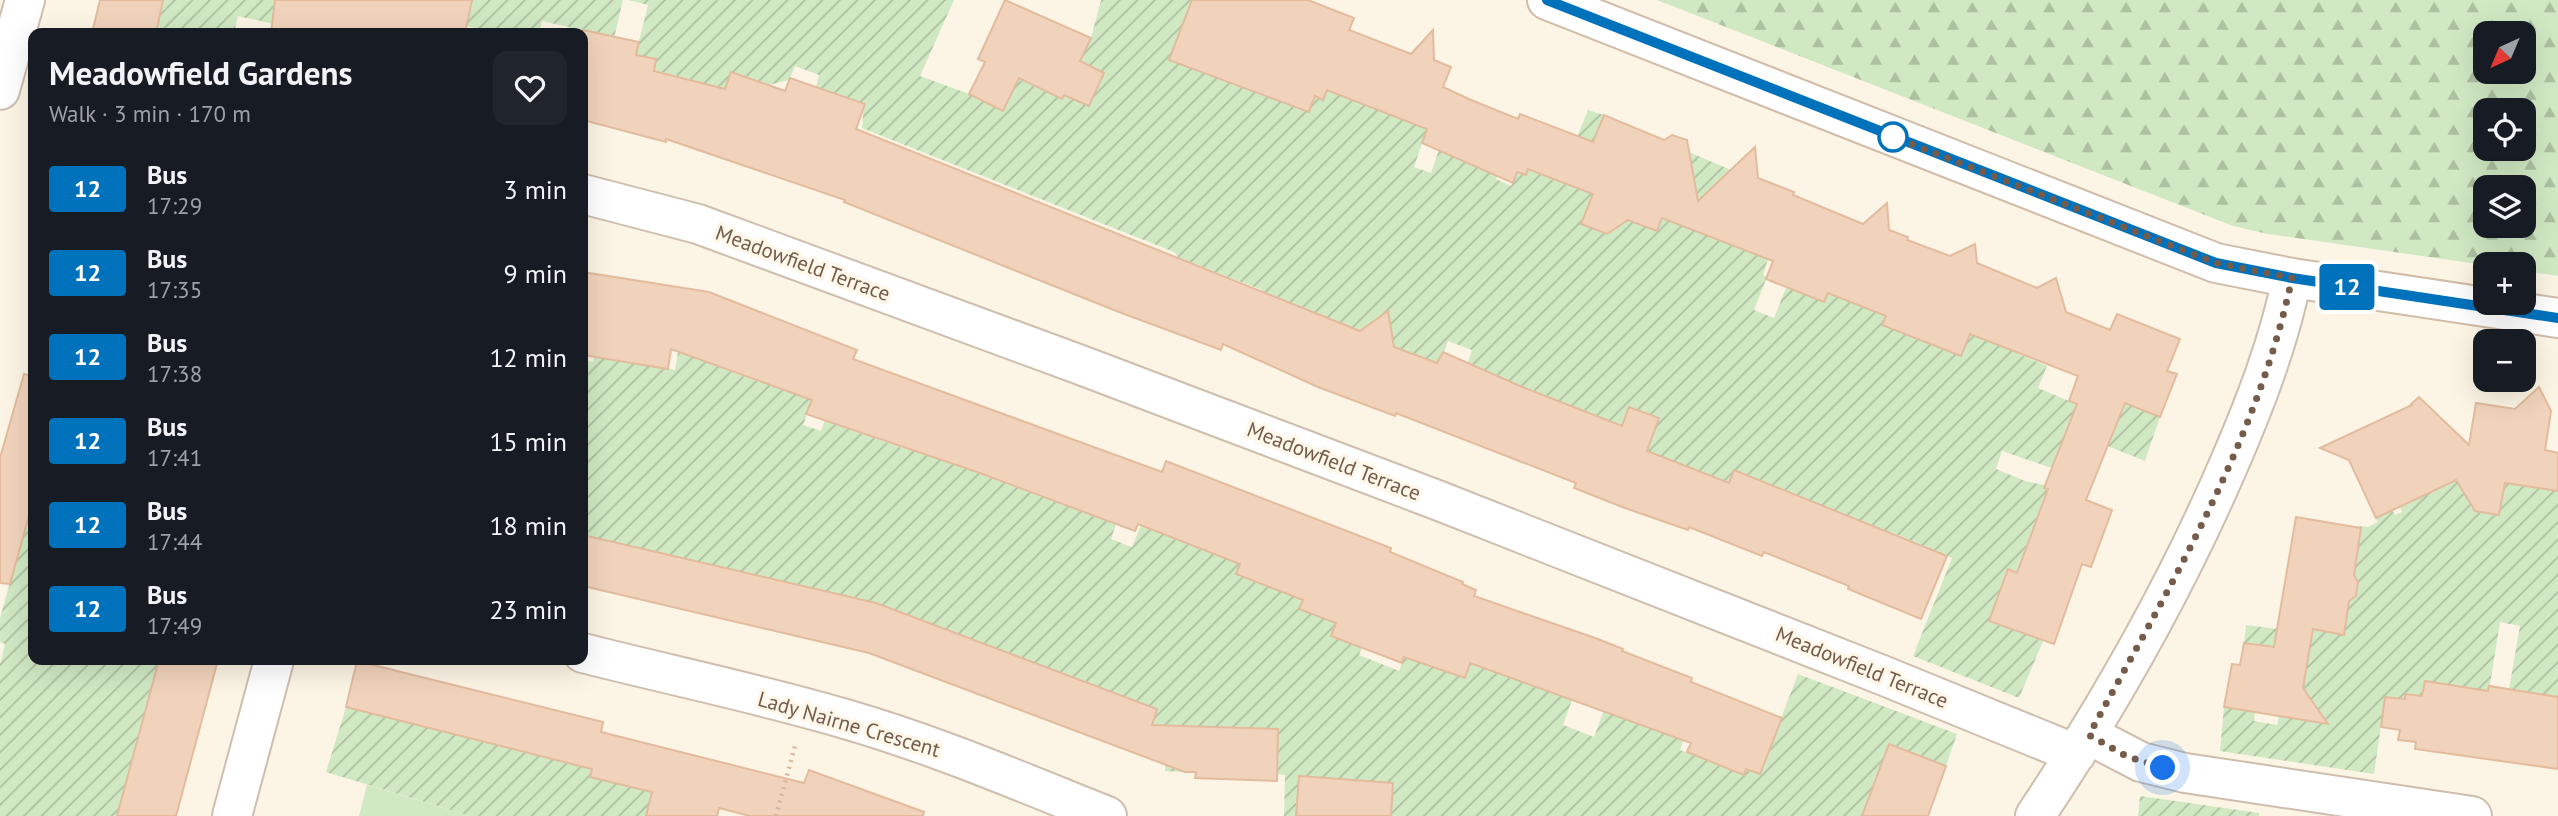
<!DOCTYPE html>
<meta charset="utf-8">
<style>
body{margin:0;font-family:"PT Sans",sans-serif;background:#20242c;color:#f1f3f6;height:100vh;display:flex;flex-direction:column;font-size:26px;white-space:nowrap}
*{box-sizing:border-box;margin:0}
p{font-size:23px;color:#9ea1a6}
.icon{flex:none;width:38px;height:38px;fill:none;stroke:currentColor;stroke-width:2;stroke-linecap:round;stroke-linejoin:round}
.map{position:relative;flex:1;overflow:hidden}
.drawer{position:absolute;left:28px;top:28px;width:560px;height:637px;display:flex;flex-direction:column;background:#171b24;border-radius:14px;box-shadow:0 7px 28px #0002}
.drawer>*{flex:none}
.badge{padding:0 14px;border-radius:5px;font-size:24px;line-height:46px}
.needle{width:46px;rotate:224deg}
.tools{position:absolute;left:2473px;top:21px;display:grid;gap:14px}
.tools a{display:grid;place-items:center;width:63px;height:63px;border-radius:14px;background:#171b24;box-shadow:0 7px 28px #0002;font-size:35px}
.you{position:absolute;width:35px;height:35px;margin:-18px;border:5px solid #fff;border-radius:50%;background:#1a73e8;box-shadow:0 0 0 10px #1a73e833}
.map>.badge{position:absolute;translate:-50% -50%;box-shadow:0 0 0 4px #fff}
.round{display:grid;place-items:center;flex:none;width:74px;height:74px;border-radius:14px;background:#20242c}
.headline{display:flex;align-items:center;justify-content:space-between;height:119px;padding:0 21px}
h1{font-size:33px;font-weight:800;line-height:52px}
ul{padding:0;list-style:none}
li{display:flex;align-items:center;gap:21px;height:84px;padding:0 21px}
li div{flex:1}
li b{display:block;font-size:26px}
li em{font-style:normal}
li .badge{min-width:77px;font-weight:700;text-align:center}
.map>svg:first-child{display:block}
</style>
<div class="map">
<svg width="2558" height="816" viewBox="0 0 2558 816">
<defs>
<pattern id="forest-firs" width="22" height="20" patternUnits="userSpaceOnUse" patternTransform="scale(1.75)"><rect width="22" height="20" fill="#d0e9c3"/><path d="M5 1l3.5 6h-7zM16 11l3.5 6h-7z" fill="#adc0a0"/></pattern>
<pattern id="garden-furrows" width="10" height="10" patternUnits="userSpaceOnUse" patternTransform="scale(1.75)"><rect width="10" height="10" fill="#d0e9c3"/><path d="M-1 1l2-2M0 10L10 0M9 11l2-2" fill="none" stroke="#adc0a0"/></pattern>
</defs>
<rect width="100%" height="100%" fill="#fcf4e4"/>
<path fill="#d0e9c3" d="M367 785 470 816H359Z"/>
<path fill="url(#forest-firs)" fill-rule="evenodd" d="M1657 0H2558V276L2524 271V264L2485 265 2268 234 2233 226ZM2485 33H2524V72H2485ZM2485 110H2524V149H2485ZM2485 187H2524V226H2485Z"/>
<path fill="url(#garden-furrows)" d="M141 0H279L274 24 238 16 234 33H156L162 5Z
M457 0H623L611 51 583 44V33H568L569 27 542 21 539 33 517 29 516 33H498L466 26 471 4Z
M629 0H954L920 76 969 94 1003 111 1018 78 1062 99 1064 95 1089 106 1104 73 1080 62 1091 38 1101 0H1273L1295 89 1289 105 1309 112 1315 96 1322 99 1336 64 1355 101 1427 129 1414 167 1431 173 1444 135 1450 155 1467 163 1471 153 1502 165 1496 179 1511 186 1517 172 1525 175 1528 169 1559 181 1588 110 1604 115 1609 153 1585 215 1587 226 1620 217 1657 231 1689 152 1731 170 1705 235 1768 259 1763 275 1767 277 1754 310 1774 318 1817 210 1796 291 1824 302 1828 293 1907 239 1914 243 1882 325 1961 356 1996 270 2016 279 1990 342 2047 366 2038 388 2076 404 2083 387 2160 417 2145 461 2068 430 2052 468 2002 451 1996 469 2025 481 2049 486 2024 551 2035 556 2028 577 2007 570 1989 621 2043 641 2019 698 1913 656 1952 558 1891 532 1879 559 1863 553 1874 526 1811 501 1784 523 1795 494 1734 470 1722 501 1647 452 1629 407 1616 441 1561 477 1586 412 1510 381 1465 371 1472 350 1448 341 1435 378 1423 358 1385 343 1380 320 1370 325 1354 365 1342 323 1275 296 1264 323 1252 317 1262 290 1179 258 1174 252 862 128 864 104 816 87 819 75 795 66 789 80 769 85 731 73 724 95 682 108 690 79 633 65 648 5Z
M603 309 610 359 675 370 682 326 694 358 759 382 771 353 777 387 812 400 803 425 821 431 830 407 834 424 908 450 917 424 923 453 1116 524 1111 539 1132 547 1141 525 1211 553 1241 561 1236 574 1252 580 1318 559 1299 609 1325 619 1335 593 1362 647 1359 655 1399 671 1413 632 1470 663 1572 700 1563 725 1594 737 1615 681 1684 739 1680 750 1744 775 1781 718 1798 674 1957 734 1946 766 1889 745 1863 814 1868 816H1391L1393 783 1299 776 1296 816H1284L1285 775 1277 774 1278 729 1183 726 1182 772 1165 771V765L1140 755 1157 709 853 598 583 535V360L593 362Z
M10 471 33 477V660H159L117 816H0V664L5 644 0 642V618L32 505Z
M2459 479 2494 514 2501 507 2505 483 2557 491 2558 489V697L2509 689 2520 626 2500 622 2489 691 2422 697 2405 695V699L2385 697 2374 774 2220 751 2224 707 2255 712 2254 721 2277 725 2279 716 2303 691 2309 653 2244 643 2246 625 2277 629 2278 623 2344 635 2349 601 2356 596 2358 583 2354 575 2357 554 2325 548 2340 542 2342 525 2368 527 2378 522 2376 518 2392 510 2395 515 2402 512 2400 507Z
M346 707 592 769 652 792 646 816H470L326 772Z
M2140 796 2259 813V816H2138Z"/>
<path fill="#f1d3bc" stroke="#e3bb9d" stroke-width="2" d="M100 0H163L156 33H92Z
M275 0H472L465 33H271Z
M1005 0 1091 38 1080 61 1104 73 1089 106 1064 95 1062 99 1019 78 1003 111 969 94 985 62 978 59Z
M1192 0H1308L1354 18 1349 30 1411 54 1433 30 1434 60 1451 67 1443 87 1471 100 1518 119 1520 114 1593 142 1604 115 1664 140 1672 135 1687 140 1698 201 1755 147 1758 178 1794 192 1793 195 1863 224 1887 203 1889 230 1908 237 1907 240 1950 256 1975 244 1977 263 2037 288 2056 278 2066 312 2110 330 2117 314 2180 339 2167 371 2177 374 2160 417 2125 403 2086 500 2112 510 2091 567 2082 564 2054 644 1989 621 2008 569 2017 573 2048 489 2044 488 2077 404 2069 401 2078 376 1970 334 1961 356 1882 325 1886 316 1828 293 1824 302 1766 279 1773 261 1662 218 1657 231 1628 220 1607 234 1581 224 1593 194 1528 169 1526 175 1517 172 1513 183 1422 143 1427 129 1327 90 1323 100 1315 96 1309 112 1169 60Z
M583 30 639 42 636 55 656 59 654 71 725 89 731 72 785 91 790 78 865 104 856 129 1360 331 1388 311 1394 347 1437 363 1443 352 1520 386 1622 426 1629 407 1659 418 1647 451 1729 483 1734 470 1947 556 1921 619 1848 589 1849 586 1764 552 1762 556 1689 527 1688 530 1625 508 1574 488 1576 483 1396 413 1395 416 1318 387 1223 344 1221 350 1119 312 844 202 845 200 666 139V142L583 120Z
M583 272 709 292 857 350 853 359 1162 472 1166 461 1391 548 1390 552 1463 582 1462 584 1476 590 1474 596 1598 639 1623 649 1622 651 1692 678 1691 682 1782 718 1760 774 1746 769 1744 775 1687 752 1691 743 1470 663 1465 678 1404 657 1402 663 1331 636 1336 623 1299 609 1303 600 1236 574 1240 564 1138 524 1135 531 980 473 806 414 812 400 671 349 668 369 583 355Z
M24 374 33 376V501L10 584 0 583V458Z
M2539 387 2551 411 2545 450 2558 453V491L2505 483 2499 515 2475 511 2456 480 2376 518 2349 460 2320 448 2412 405 2411 404 2419 397 2469 445 2476 403 2515 409Z
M2296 517 2361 528 2354 575 2358 582 2356 596 2349 601 2344 635 2313 629 2303 688 2328 724 2224 707 2232 664 2240 665 2244 643 2274 647Z
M583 535 876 603 1157 709 1152 725 1278 729 1277 781 1195 778 1196 772H1185L869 653 583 586Z
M159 660H218L176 816H117Z
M357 661 603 722 601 732 804 783 809 770 924 812 923 816H750L719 808 717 816H646L652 792 590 777 592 769 346 707Z
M2425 681 2488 691 2489 686 2558 697V769L2415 749 2416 742 2398 740 2400 730 2381 727 2385 697 2405 699V694L2422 696Z
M1889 744 1946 766 1928 816H1862Z
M1299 776 1393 783 1391 816H1296Z"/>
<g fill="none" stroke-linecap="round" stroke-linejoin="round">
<g stroke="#cfbeae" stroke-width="42">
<path id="street" d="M0 90 25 0
M583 194 698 224 1078 364 1437 500 1882 675 2076 754
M583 653C669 675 757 693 842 718 933 744 1019 781 1107 816
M2089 735 2141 762 2185 773 2472 816
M232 816 274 660
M2035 816C2109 705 2176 587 2229 464 2255 404 2279 342 2292 278"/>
</g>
<g stroke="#d0bca8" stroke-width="42">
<path id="secondary" d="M1547 0 2216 263 2292 278 2558 318"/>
</g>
<path stroke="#d5b79f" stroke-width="4.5" stroke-dasharray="2 5" stroke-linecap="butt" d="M776 816 795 746"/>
<use href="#street" stroke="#fff" stroke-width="38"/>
<use href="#secondary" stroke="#fff" stroke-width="38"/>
</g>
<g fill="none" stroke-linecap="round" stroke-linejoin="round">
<g stroke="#fff" stroke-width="16">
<path id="line" d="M1547 0 2216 263 2292 278 2558 318"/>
</g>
<use href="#line" stroke="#0072bc" stroke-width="10"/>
<path stroke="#745b4a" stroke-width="7" stroke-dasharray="0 12.6" d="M1893 137 1891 136 2216 263 2292 278C2257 443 2168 589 2089 735L2126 756 2163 768"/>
</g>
<circle fill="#fff" stroke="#0072bc" stroke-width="3.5" cx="1893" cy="137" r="14"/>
<g text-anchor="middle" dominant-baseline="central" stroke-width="7" stroke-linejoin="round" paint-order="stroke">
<g font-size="21" fill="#745b4a" stroke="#fff7ea">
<text transform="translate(803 263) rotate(20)">Meadowfield Terrace</text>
<text transform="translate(1334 461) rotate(21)">Meadowfield Terrace</text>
<text transform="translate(1862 667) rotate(22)">Meadowfield Terrace</text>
<text transform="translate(849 724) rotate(16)">Lady Nairne Crescent</text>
</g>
</g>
</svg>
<div class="tools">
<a><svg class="needle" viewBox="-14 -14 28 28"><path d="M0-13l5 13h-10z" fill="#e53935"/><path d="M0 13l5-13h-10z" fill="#9ea1a6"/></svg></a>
<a><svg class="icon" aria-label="locate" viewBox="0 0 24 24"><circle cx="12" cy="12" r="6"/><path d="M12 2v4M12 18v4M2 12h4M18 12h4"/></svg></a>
<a><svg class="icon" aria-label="layers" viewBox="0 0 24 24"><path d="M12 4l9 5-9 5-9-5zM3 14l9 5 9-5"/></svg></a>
<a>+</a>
<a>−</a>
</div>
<div class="you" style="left:2163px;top:768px"></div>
<b class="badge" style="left:2347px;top:287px;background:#0072bc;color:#fff">12</b>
<section class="drawer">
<div class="headline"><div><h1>Meadowfield Gardens</h1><p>Walk · 3 min · 170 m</p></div><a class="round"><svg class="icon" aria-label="heart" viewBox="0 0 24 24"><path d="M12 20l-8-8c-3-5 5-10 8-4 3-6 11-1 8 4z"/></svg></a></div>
<ul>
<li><span class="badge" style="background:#0072bc;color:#fff">12</span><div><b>Bus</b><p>17:29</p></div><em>3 min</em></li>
<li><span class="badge" style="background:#0072bc;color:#fff">12</span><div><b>Bus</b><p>17:35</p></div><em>9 min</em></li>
<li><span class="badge" style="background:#0072bc;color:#fff">12</span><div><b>Bus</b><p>17:38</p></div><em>12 min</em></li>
<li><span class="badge" style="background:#0072bc;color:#fff">12</span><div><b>Bus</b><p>17:41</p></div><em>15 min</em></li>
<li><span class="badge" style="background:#0072bc;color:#fff">12</span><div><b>Bus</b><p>17:44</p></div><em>18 min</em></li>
<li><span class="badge" style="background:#0072bc;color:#fff">12</span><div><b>Bus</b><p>17:49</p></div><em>23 min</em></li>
</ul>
</section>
</div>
